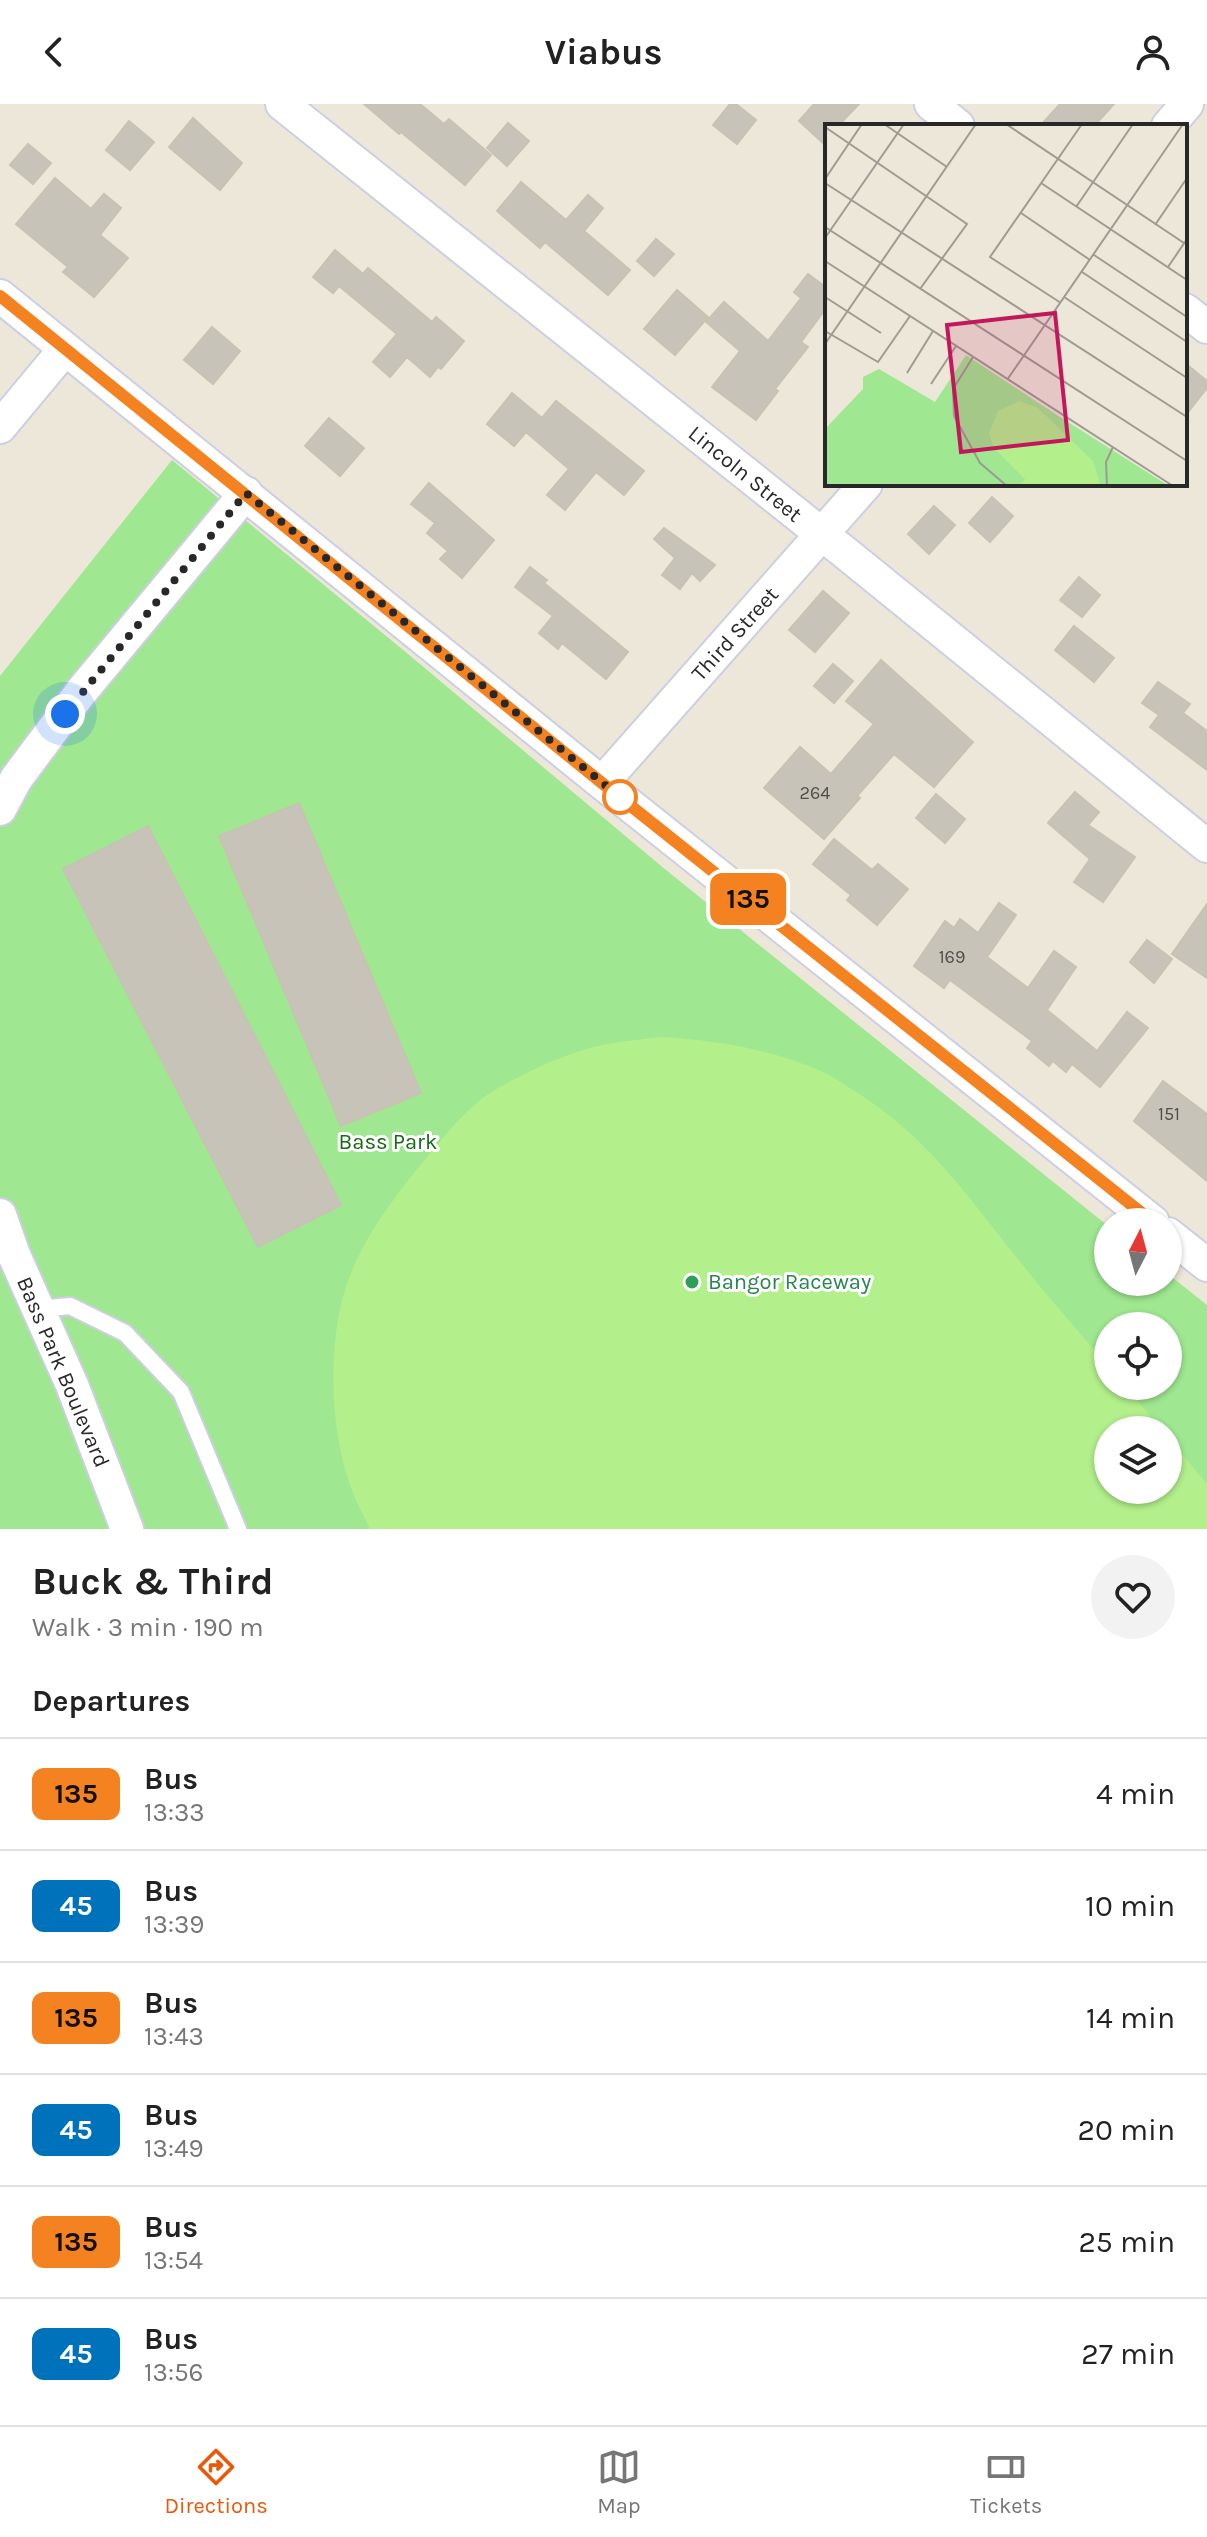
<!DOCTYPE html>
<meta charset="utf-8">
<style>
body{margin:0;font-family:Karla,sans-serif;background:#f2f2f2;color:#222;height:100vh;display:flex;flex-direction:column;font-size:30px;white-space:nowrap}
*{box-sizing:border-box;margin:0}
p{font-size:26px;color:#767676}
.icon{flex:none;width:44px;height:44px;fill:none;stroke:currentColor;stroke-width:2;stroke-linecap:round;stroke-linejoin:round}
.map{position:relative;height:1425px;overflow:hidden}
.sheet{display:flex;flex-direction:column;background:#fff;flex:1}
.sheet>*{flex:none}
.badge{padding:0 16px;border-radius:12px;font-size:28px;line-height:52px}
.needle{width:52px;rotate:6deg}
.tools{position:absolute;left:1094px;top:1104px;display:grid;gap:16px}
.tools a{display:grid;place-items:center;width:88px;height:88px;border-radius:50%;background:#fff;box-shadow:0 2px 6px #0004;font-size:40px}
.you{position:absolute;width:40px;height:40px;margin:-20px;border:6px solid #fff;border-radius:50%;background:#1a73e8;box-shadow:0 0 0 12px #1a73e833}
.map>.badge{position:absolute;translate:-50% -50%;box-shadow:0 0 0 4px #fff}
h2{padding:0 32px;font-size:30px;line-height:72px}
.round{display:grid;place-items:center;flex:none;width:84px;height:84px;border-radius:42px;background:#f2f2f2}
.head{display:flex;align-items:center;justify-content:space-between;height:136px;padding:0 32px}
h1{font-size:38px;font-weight:700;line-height:60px}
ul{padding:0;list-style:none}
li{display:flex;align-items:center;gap:24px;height:112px;padding:0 32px;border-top:2px solid #e0e0e0}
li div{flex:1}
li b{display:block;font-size:30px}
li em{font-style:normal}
li .badge{min-width:88px;font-weight:700;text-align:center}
header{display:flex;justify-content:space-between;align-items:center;height:104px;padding:0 32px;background:#fff;font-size:36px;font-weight:700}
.menu{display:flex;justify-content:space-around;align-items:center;height:112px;border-top:2px solid #e0e0e0;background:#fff;font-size:22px;color:#767676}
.menu a{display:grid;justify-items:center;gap:4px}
.menu .on{color:#ea580c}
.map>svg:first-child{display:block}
</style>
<header><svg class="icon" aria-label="back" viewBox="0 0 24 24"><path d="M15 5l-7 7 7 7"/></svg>Viabus<svg class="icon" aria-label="person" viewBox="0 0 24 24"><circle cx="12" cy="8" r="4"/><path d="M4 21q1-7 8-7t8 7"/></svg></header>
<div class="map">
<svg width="1207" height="1425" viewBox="0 0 1207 1425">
<rect width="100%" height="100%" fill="#ece7d8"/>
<path fill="#9fe790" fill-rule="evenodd" d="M172 356 408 550 666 766 1108 1122V1178H1168V1170L1207 1201V1425H0V572ZM1108 1222H1168V1282H1108ZM1108 1326H1168V1386H1108Z"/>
<path fill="#b3ef8b" d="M661 933C716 936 770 945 821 967 832 972 842 979 853 986 931 1034 973 1100 1029 1169 1055 1201 1082 1231 1108 1262V1282H1125L1162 1326H1108V1386H1168V1333L1207 1380V1425H370C363 1410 355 1396 350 1381 330 1326 328 1244 344 1189 358 1141 391 1097 422 1059 445 1032 468 1000 500 983 532 965 570 947 607 940 625 937 643 935 661 933Z"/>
<path fill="#c7c3b8" stroke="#c7c3b2" stroke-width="2" d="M364 0H420L444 20 449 15 491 51 465 81 401 28 399 30Z
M730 0H736L756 16 737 40 713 21Z
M814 0H859L838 22H827V34L823 39 799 17Z
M1060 0H1114L1094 22H1040Z
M193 14 242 59 220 86 169 43Z
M129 17 154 38 130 66 106 46Z
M508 19 529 37 507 62 487 44Z
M28 40 51 59 33 80 10 61Z
M55 74 91 105 104 90 121 104 100 131 128 154 94 193 63 168 68 163 16 120Z
M521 78 566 116 588 91 603 104 584 127 630 166 608 191 545 138 540 144 497 107Z
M656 135 674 150 654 172 637 157Z
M335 146 363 170 368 164 432 218 436 213 464 237 441 265 438 263 430 273 407 253 390 273 373 258 397 230 339 182 333 189 313 173Z
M808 170 827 184V203L801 238 808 243 775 285 778 287 756 316 712 283 740 247 706 218 724 198 768 237 801 194 794 188Z
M677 186 708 213 675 251 644 225Z
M212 223 240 247 213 280 184 256Z
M1185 259 1207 277V284L1185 312Z
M512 289 542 314 556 297 644 367 624 391 596 368 565 406 547 391 569 365 526 328 514 342 487 320Z
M329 314 364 344 340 372 305 342Z
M429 379 494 436 462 474 440 455 448 447 427 429 435 419 411 400Z
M992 393 1013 412 990 438 969 419Z
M934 402 955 421 929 450 908 430Z
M664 424 715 461 700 477 692 469 680 485 662 471 675 454 654 435Z
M530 463 547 476 544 479 628 548 606 575 562 539 558 545 539 529 553 512 515 483Z
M1079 473 1100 491 1082 513 1060 496Z
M823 487 849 509 815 548 789 526Z
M1074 522 1114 554 1094 578 1055 546Z
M881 556 973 638 934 683 894 650 857 692 860 694 824 735 764 684 800 643 831 670 874 620 846 597Z
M833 560 853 577 834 599 814 582Z
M1158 578 1190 600 1183 609 1207 627V666L1150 623 1159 611 1142 599Z
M1075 688 1099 708 1088 721 1135 753 1103 798 1074 778 1090 755 1048 719Z
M936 690 965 715 945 739 916 714Z
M299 699 421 989 341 1022 219 732Z
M148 722 341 1101 258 1143 63 765Z
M834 735 872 766 878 760 908 785 877 821 847 796 851 791 813 760Z
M999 799 1016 811 987 853 1028 884 1054 847 1076 863 1047 906 1097 947 1127 908 1148 924 1100 983 1072 960 1066 968 1053 957 1049 962 1027 944 1032 937 950 876 944 884 914 862 945 817 954 824 960 815 978 829Z
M1207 800V874L1172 850Z
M1147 836 1172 855 1154 879 1130 858Z
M1163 977 1207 1010V1077L1134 1017Z"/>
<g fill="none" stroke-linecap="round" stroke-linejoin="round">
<g stroke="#cecee3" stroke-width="20">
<path id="service" d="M38 1205 70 1202 125 1229 181 1288 238 1425"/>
</g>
<g stroke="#cecee3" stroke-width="36">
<path id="minor" d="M282 0 848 451 1207 742
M931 0 958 22
M1168 22 1187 0
M0 192 602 679 1153 1118
M1185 206 1207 223
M0 323 65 245
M602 679 866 380
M0 705 16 675 81 588 246 389
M0 1111 14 1151 72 1281 127 1425
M1168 1130 1207 1161"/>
</g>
<use href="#service" stroke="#fff" stroke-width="16"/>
<use href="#minor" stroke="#fff" stroke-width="32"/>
</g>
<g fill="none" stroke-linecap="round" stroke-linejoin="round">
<g stroke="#fff" stroke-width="18">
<path id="line" d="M0 192 602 679 1153 1118"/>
</g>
<use href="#line" stroke="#f58220" stroke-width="12"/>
<path stroke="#282828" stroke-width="8" stroke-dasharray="0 14.4" d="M65 610 246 389 626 698 620 693"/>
</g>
<circle fill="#fff" stroke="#f58220" stroke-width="4" cx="620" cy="693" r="16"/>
<circle fill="#2e9e5b" stroke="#fff" stroke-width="3" cx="692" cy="1178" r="8"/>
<g text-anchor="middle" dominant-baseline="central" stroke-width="6" stroke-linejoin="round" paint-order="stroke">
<g font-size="18" fill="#504f4c">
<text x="815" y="689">264</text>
<text x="952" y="853">169</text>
<text x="1169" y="1010">151</text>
</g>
<g font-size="22" fill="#282828" stroke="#fff">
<text transform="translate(745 370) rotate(39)">Lincoln Street</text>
<text transform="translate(735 530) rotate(-48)">Third Street</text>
<text transform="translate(63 1268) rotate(67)">Bass Park Boulevard</text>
</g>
<g font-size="22" fill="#176914" stroke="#fff">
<text x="388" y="1038">Bass Park</text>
</g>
<g font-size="22" fill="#27864d" stroke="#fff" text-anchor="start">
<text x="708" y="1178">Bangor Raceway</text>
</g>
</g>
<g transform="translate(825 20)">
<rect width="362" height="362" fill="#ece7d8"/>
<path d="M141 231 232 291 344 362H0V305L38 265V253L54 245 110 278Z" fill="#9fe790"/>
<path d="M194 277 213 284 268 337 276 362H194L200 355 169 324 164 309 173 287Z" fill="#b3ef8b"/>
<path fill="none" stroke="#9e9b92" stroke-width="2" d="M59 0 122 43M181 0 359 119M0 3 142 100 95 165M0 55 37 0M0 59 362 293M216 59 362 156M251 83 308 0M196 89 265 136M330 101 362 54M0 103 362 337M0 114 79 0M269 131 362 193M0 137 348 362M343 143 362 115M257 148 362 218M0 173 56 209M239 173 362 254M236 179 165 133 257 0M0 207 53 238 85 192M0 220 151 0M148 233 128 265 129 292 155 339 182 362M82 249 108 207M182 256 358 0M106 260 131 222M282 362 281 338 288 323"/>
<path fill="#c2185b" fill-opacity="0.15" stroke="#c2185b" stroke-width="4" d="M230 189 243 316 136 328 122 201Z"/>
<rect width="362" height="362" fill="none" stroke="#282828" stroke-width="4"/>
</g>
</svg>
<div class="tools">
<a><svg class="needle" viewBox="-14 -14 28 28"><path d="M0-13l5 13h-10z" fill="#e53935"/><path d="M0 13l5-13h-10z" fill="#767676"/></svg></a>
<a><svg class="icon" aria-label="locate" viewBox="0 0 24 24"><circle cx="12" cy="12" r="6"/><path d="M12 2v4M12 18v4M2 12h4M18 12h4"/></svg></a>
<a><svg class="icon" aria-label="layers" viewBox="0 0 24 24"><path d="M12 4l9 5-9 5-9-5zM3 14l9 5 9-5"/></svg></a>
</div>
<div class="you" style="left:65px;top:610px"></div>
<b class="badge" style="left:748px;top:795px;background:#f58220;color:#111">135</b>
</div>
<section class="sheet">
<div class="head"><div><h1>Buck &amp; Third</h1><p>Walk · 3 min · 190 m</p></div><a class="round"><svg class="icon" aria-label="heart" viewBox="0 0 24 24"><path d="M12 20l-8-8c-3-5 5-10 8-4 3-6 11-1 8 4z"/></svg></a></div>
<h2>Departures</h2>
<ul>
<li><span class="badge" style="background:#f58220;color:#111">135</span><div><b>Bus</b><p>13:33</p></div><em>4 min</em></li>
<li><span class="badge" style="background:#0072bc;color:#fff">45</span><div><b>Bus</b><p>13:39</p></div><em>10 min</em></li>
<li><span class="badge" style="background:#f58220;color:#111">135</span><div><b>Bus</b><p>13:43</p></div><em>14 min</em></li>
<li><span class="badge" style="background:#0072bc;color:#fff">45</span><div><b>Bus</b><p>13:49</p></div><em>20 min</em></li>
<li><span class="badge" style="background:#f58220;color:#111">135</span><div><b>Bus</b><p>13:54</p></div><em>25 min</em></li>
<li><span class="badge" style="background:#0072bc;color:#fff">45</span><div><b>Bus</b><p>13:56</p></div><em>27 min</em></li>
</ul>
</section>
<nav class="menu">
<a class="on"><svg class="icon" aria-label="directions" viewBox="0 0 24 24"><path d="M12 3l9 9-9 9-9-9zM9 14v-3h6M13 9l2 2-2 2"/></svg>Directions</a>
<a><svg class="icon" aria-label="map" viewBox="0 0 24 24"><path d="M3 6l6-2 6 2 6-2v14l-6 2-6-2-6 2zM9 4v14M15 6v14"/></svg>Map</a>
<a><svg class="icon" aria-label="tickets" viewBox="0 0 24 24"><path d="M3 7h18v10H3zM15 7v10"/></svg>Tickets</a>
</nav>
